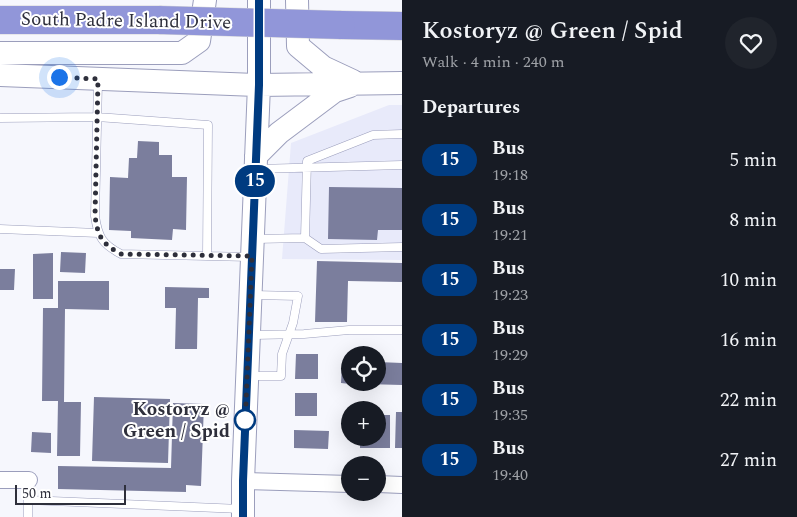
<!DOCTYPE html>
<meta charset="utf-8">
<style>
body{margin:0;font-family:Spectral,serif;background:#20242c;color:#f1f3f6;height:100vh;display:flex;flex-direction:column;font-size:19px;white-space:nowrap}
*{box-sizing:border-box;margin:0}
p{font-size:16px;color:#9ea1a6}
.icon{flex:none;width:28px;height:28px;fill:none;stroke:currentColor;stroke-width:2;stroke-linecap:round;stroke-linejoin:round}
.map{position:relative;flex:1;overflow:hidden}
.drawer{display:flex;flex-direction:column;background:#171b24;width:395px}
.drawer>*{flex:none}
.badge{padding:0 10px;border-radius:16px;font-size:18px;line-height:32px}
.buttons{position:absolute;left:341px;top:346px;display:grid;gap:10px}
.buttons a{display:grid;place-items:center;width:45px;height:45px;border-radius:50%;background:#171b24;box-shadow:0 5px 20px #0002;font-size:25px}
.scale{position:absolute;left:15px;bottom:12px;width:111px;box-sizing:border-box;padding-left:5px;border:2px solid #2e2f3b;border-top:0;font-size:14px;line-height:18px;white-space:nowrap;color:#2e2f3b;-webkit-text-stroke:4px #fff;paint-order:stroke}
.you{position:absolute;width:25px;height:25px;margin:-12px;border:4px solid #fff;border-radius:50%;background:#1a73e8;box-shadow:0 0 0 8px #1a73e833}
.map>.badge{position:absolute;translate:-50% -50%;box-shadow:0 0 0 2px #fff}
h2{padding:0 20px;font-size:19px;line-height:45px}
.round{display:grid;place-items:center;flex:none;width:52px;height:52px;border-radius:26px;background:#20242c}
.summary{display:flex;align-items:center;justify-content:space-between;height:85px;padding:0 20px}
h1{font-size:24px;font-weight:600;line-height:38px}
ul{padding:0;list-style:none}
li{display:flex;align-items:center;gap:15px;height:60px;padding:0 20px}
li div{flex:1}
li b{display:block;font-size:19px}
li em{font-style:normal}
li .badge{min-width:55px;font-weight:700;text-align:center}
main{display:flex;flex:1;min-height:0}
.map>svg:first-child{display:block}
</style>
<main>
<div class="map">
<svg width="402" height="517" viewBox="0 0 402 517">
<rect width="100%" height="100%" fill="#f6f7fd"/>
<path fill="#e8eafa" d="M389 105H402V260L282 259 291 143Z"/>
<path fill="#7b7e9d" d="M138 141 159 142V155H172V177H187L186 230 173 229 172 240 131 238V231L109 230 110 177 128 178 129 158H137Z
M329 187 402 188V230H378L377 240 328 239Z
M61 252 86 253 85 273 60 272Z
M53 253V299H33V254Z
M317 261 402 263V282L348 281 347 322H315Z
M0 269H15L14 290H0Z
M58 281H109V310L65 309 64 402H81L80 456H57L58 401H42L43 308H58Z
M165 287 209 288V298H198L197 349H175L176 308H165Z
M296 354H318V379H295Z
M378 362 402 363V385L365 384V382H378Z
M342 365H350V384L341 383Z
M295 393H317V416H295Z
M94 397 170 399 168 463 92 461Z
M173 403 204 404 201 486 186 485V492L58 489V466L171 468Z
M396 412H402V448H395Z
M380 415H390V448H360V438H378V426H380Z
M294 430 329 431 328 449 294 448Z
M32 432 51 433V453L31 452Z"/>
<g fill="none" stroke-linecap="round" stroke-linejoin="round">
<g stroke="#9b9ebc" stroke-width="9">
<path id="lane" d="M98 81 95 216C98 237 102 244 121 254L250 257
M0 118 97 117 208 125 207 256
M257 169 402 165
M0 229 98 233
M305 238 307 161 373 135 402 134
M255 239 305 238 321 249 402 247
M251 335 304 334 349 330H402
M250 376H281L282 354 293 323 298 296 252 295
M29 480 28 500 241 509
M28 500V517"/>
</g>
<g stroke="#9b9ebc" stroke-width="18">
<path id="street" d="M0 480H29
M243 481 350 484
M378 484 402 485"/>
</g>
<g stroke="#9b9ebc" stroke-width="24">
<path id="secondary" d="M297 0 298 46 323 67 353 81
M0 53H182L199 41 205 0
M0 75 259 85 402 83
M256 156 279 133 335 91 350 86
M243 517V481L259 85V0"/>
</g>
<g stroke="#d5d5d8" stroke-width="29">
<path id="highway" d="M0 20H159
M341 25 402 26"/>
</g>
<use href="#lane" stroke="#fff" stroke-width="8"/>
<use href="#street" stroke="#fff" stroke-width="16"/>
<use href="#secondary" stroke="#fff" stroke-width="22"/>
<use href="#highway" stroke="#9196d9" stroke-width="28"/>
<g stroke="#d5d5d8" stroke-width="29" stroke-linecap="butt">
<path id="highway-bridge" d="M159 20 341 25"/>
</g>
<use href="#highway-bridge" stroke="#9196d9" stroke-width="28"/>
</g>
<g fill="none" stroke-linecap="round" stroke-linejoin="round">
<g stroke="#fff" stroke-width="11">
<path id="line" d="M243 517V481L259 85V0"/>
</g>
<use href="#line" stroke="#003b80" stroke-width="8"/>
<path stroke="#2e2f3b" stroke-width="5" stroke-dasharray="0 9" d="M59 77 98 79 95 216C98 237 102 244 121 254L252 256 245 428V420"/>
</g>
<circle fill="#fff" stroke="#003b80" stroke-width="2.5" cx="245" cy="420" r="10"/>
<g text-anchor="middle" dominant-baseline="central" stroke-width="4" stroke-linejoin="round" paint-order="stroke">
<g font-size="19" fill="#2e2f3b" stroke="#fff">
<text transform="translate(126 21) rotate(1)">South Padre Island Drive</text>
</g>
<g font-size="19" font-weight="bold" fill="#2e2f3b" stroke="#fff" text-anchor="end">
<text x="230" y="409">Kostoryz @<tspan x="230" dy="22">Green / Spid</tspan></text>
</g>
</g>
</svg>
<div class="buttons">
<a><svg class="icon" aria-label="locate" viewBox="0 0 24 24"><circle cx="12" cy="12" r="6"/><path d="M12 2v4M12 18v4M2 12h4M18 12h4"/></svg></a>
<a>+</a>
<a>−</a>
</div>
<div class="scale">50 m</div>
<div class="you" style="left:59px;top:77px"></div>
<b class="badge" style="left:255px;top:181px;background:#003b80;color:#fff">15</b>
</div>
<section class="drawer">
<div class="summary"><div><h1>Kostoryz @ Green / Spid</h1><p>Walk · 4 min · 240 m</p></div><a class="round"><svg class="icon" aria-label="heart" viewBox="0 0 24 24"><path d="M12 20l-8-8c-3-5 5-10 8-4 3-6 11-1 8 4z"/></svg></a></div>
<h2>Departures</h2>
<ul>
<li><span class="badge" style="background:#003b80;color:#fff">15</span><div><b>Bus</b><p>19:18</p></div><em>5 min</em></li>
<li><span class="badge" style="background:#003b80;color:#fff">15</span><div><b>Bus</b><p>19:21</p></div><em>8 min</em></li>
<li><span class="badge" style="background:#003b80;color:#fff">15</span><div><b>Bus</b><p>19:23</p></div><em>10 min</em></li>
<li><span class="badge" style="background:#003b80;color:#fff">15</span><div><b>Bus</b><p>19:29</p></div><em>16 min</em></li>
<li><span class="badge" style="background:#003b80;color:#fff">15</span><div><b>Bus</b><p>19:35</p></div><em>22 min</em></li>
<li><span class="badge" style="background:#003b80;color:#fff">15</span><div><b>Bus</b><p>19:40</p></div><em>27 min</em></li>
</ul>
</section>
</main>
